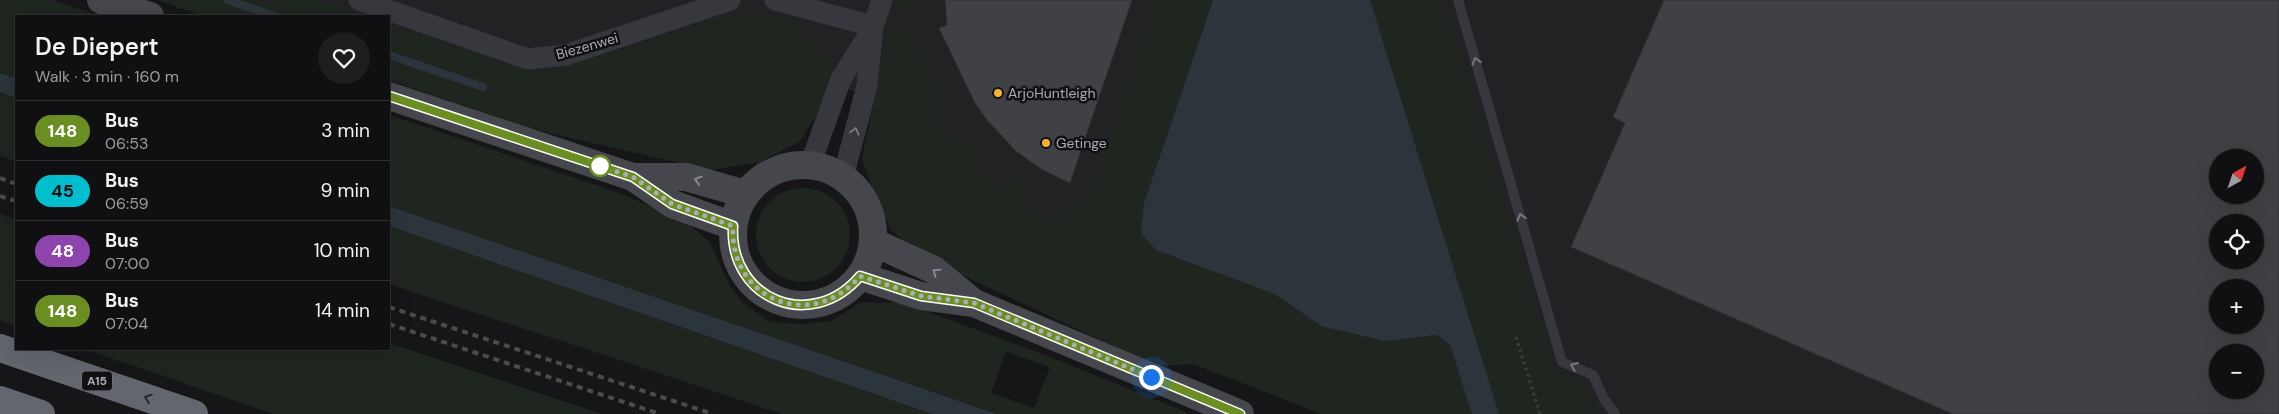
<!DOCTYPE html>
<meta charset="utf-8">
<style>
body{margin:0;font-family:"DM Sans",sans-serif;background:#1e1e20;color:#f1f3f6;height:100vh;display:flex;flex-direction:column;font-size:19px;white-space:nowrap}
*{box-sizing:border-box;margin:0}
p{font-size:16px;color:#9c9d9f}
.icon{flex:none;width:28px;height:28px;fill:none;stroke:currentColor;stroke-width:2;stroke-linecap:round;stroke-linejoin:round}
.map{position:relative;flex:1;overflow:hidden}
.details{position:absolute;left:15px;top:15px;width:375px;height:335px;display:flex;flex-direction:column;background:#101012;border-radius:0px;box-shadow:0 5px 20px #0002,0 0 0 1px #303032}
.details>*{flex:none}
.badge{padding:0 10px;border-radius:16px;font-size:18px;line-height:32px}
.needle{width:32px;rotate:40deg}
.controls{position:absolute;left:2209px;top:149px;display:grid;gap:10px}
.controls a{display:grid;place-items:center;width:55px;height:55px;border-radius:50%;background:#101012;box-shadow:0 5px 20px #0002,0 0 0 1px #303032;font-size:25px}
.you{position:absolute;width:25px;height:25px;margin:-12px;border:4px solid #fff;border-radius:50%;background:#1a73e8;box-shadow:0 0 0 8px #1a73e833}
.map>.badge{position:absolute;translate:-50% -50%;box-shadow:0 0 0 2px #fff}
.round{display:grid;place-items:center;flex:none;width:52px;height:52px;border-radius:26px;background:#1e1e20}
.head{display:flex;align-items:center;justify-content:space-between;height:85px;padding:0 20px}
h1{font-size:24px;font-weight:600;line-height:38px}
ul{padding:0;list-style:none}
li{display:flex;align-items:center;gap:15px;height:60px;padding:0 20px;border-top:1px solid #303032}
li div{flex:1}
li b{display:block;font-size:19px}
li em{font-style:normal}
li .badge{min-width:55px;font-weight:700;text-align:center}
.map>svg:first-child{display:block}
</style>
<div class="map">
<svg width="2279" height="414" viewBox="0 0 2279 414">
<rect width="100%" height="100%" fill="#161618"/>
<path fill="#222225" fill-rule="evenodd" d="M235 0H2279V414H1362L939 160 884 96 817 84 634 103 389 54V16H281ZM2218 158H2255V195H2218ZM2218 222H2255V260H2218ZM2218 288H2255V325H2218ZM2218 352H2255V390H2218Z"/>
<path fill="#1e261f" fill-rule="evenodd" d="M0 0H53L101 16H16V78L0 73Z
M157 0H322L370 16H204Z
M896 0H916L913 14 895 3Z
M1155 0H1213L1144 203 1142 234 1156 250 1275 294 1321 326 1422 336 1437 335 1450 345 1472 414H1321L1193 364 1156 366 922 256 891 230 871 185 862 158 889 29 914 37 945 100 932 117 959 149 969 140 978 149 970 163 998 189 1010 178 1026 188 1021 206 1057 222 1065 207 1084 203Z
M1370 0H1444L1555 371 1587 385 1596 414H1499Z
M768 14 796 23 819 44 833 64 822 106 800 141 760 162 709 170 528 128 389 80V23L539 74 723 18Z
M0 92 16 98V161L0 156Z
M389 115 614 191 682 219 710 242 727 281 743 303 771 322 800 324 832 321 862 302 904 303 1040 353 1191 414H997L389 206ZM1006 352 1050 367 1034 408 991 393Z
M756 235a47 47 0 1 1 94 0a47 47 0 1 1-94 0Z
M0 214 16 219V326L0 320Z
M389 226 932 414H782L389 284Z
M389 343 602 414H274L84 349H389Z"/>
<path fill="#2c353c" d="M1213 0H1370L1499 414H1472L1450 345 1437 335 1385 341 1321 326 1275 294 1156 250 1141 233 1144 203Z
M0 73 16 78V98L0 92Z
M389 206 997 414H932L389 226Z"/>
<g fill="none" stroke-linecap="round" stroke-linejoin="round">
<path stroke="#2c353c" stroke-width="8" d="M227 0 275 16
M389 55 483 87"/>
</g>
<path fill="#404145" stroke="#303034" fill-rule="evenodd" d="M945 0H1132L1070 183 1041 169 1016 151 987 120 975 103 939 28 947 25Z
M1664 0H2279V414H1953L1571 247 1625 123 1613 117ZM2218 158H2255V195H2218ZM2218 222H2255V260H2218ZM2218 288H2255V325H2218ZM2218 352H2255V390H2218Z"/>
<g fill="none" stroke-linecap="round" stroke-linejoin="round">
<path stroke="#3d3f44" stroke-width="3" stroke-dasharray="2.5 4" stroke-linecap="butt" d="M1516 337 1540 414"/>
<path stroke="#37383d" stroke-width="10" d="M1458 0 1562 362 1593 375 1604 399 1615 414"/>
<path stroke="#37383d" stroke-width="21" d="M359 0 528 59 566 55 730 0
M775 0 873 26
M810 165 841 79 871 31
M843 177 867 86 873 26 882 0"/>
<path stroke="#45474d" stroke-width="28" d="M101 0 150 16
M389 96 633 177 672 204 733 226
M733 235a70 70 0 1 1 140 0a70 70 0 1 1-140 0Z
M633 177H686L745 194
M873 242 934 270 974 303
M860 276 921 296 974 303 1240 414"/>
<path stroke="#63666e" stroke-width="28" d="M0 348 194 414
M0 400 41 414"/>
<path stroke="#4a4c52" stroke-width="4" stroke-dasharray="6 5" stroke-linecap="butt" d="M0 178 16 184
M0 196 16 201
M389 307 713 414
M389 324 660 414"/>
</g>
<defs><path id="oneway-chevron" d="M-2-3.5L2.5 0L-2 3.5" fill="none" stroke-width="1.6" stroke-linecap="round" stroke-linejoin="round" transform="scale(1.25)"/></defs>
<g stroke="#757881">
<use href="#oneway-chevron" transform="translate(1476 61) rotate(-106)"/>
<use href="#oneway-chevron" transform="translate(855 131) rotate(-75)"/>
<use href="#oneway-chevron" transform="translate(1521 217) rotate(-106)"/>
<use href="#oneway-chevron" transform="translate(1574 366) rotate(-157)"/>
</g>
<g stroke="#858993">
<use href="#oneway-chevron" transform="translate(698 180) rotate(-163)"/>
<use href="#oneway-chevron" transform="translate(936 272) rotate(-145)"/>
</g>
<use stroke="#26262a" href="#oneway-chevron" transform="translate(148 398) rotate(-161)"/>
<g fill="none" stroke-linecap="round" stroke-linejoin="round">
<g stroke="#fff" stroke-width="11">
<path id="line" d="M389 96 633 177 672 204 733 226C729 300 812 333 860 276L921 296 974 303 1240 414"/>
</g>
<use href="#line" stroke="#6b8e23" stroke-width="8"/>
<path stroke="#a8adb8" stroke-width="5" stroke-dasharray="0 9" d="M600 166 633 177 672 204 733 226C729 300 812 333 860 276L921 296 974 303 1151 377"/>
</g>
<g fill="#f2b134" stroke="#111113" stroke-width="2">
<circle cx="998" cy="93" r="5"/>
<circle cx="1046" cy="143" r="5"/>
</g>
<circle fill="#fff" stroke="#6b8e23" stroke-width="2.5" cx="600" cy="166" r="10"/>
<g text-anchor="middle" dominant-baseline="central" stroke-width="5" stroke-linejoin="round" paint-order="stroke">
<rect fill="#111113" stroke="#7b7e86" stroke-width="1" x="82" y="371.5" width="30" height="19" rx="4"/>
<g font-size="12" font-weight="bold" fill="#a8adb8">
<text x="97" y="381">A15</text>
</g>
<g font-size="14" fill="#a8adb8" stroke="#111113">
<text transform="translate(587 46) rotate(-16)">Biezenwei</text>
</g>
<g font-size="14" fill="#a8adb8" stroke="#111113" text-anchor="start">
<text x="1008" y="93">ArjoHuntleigh</text>
<text x="1056" y="143">Getinge</text>
</g>
</g>
</svg>
<div class="controls">
<a><svg class="needle" viewBox="-14 -14 28 28"><path d="M0-13l5 13h-10z" fill="#e53935"/><path d="M0 13l5-13h-10z" fill="#9c9d9f"/></svg></a>
<a><svg class="icon" aria-label="locate" viewBox="0 0 24 24"><circle cx="12" cy="12" r="6"/><path d="M12 2v4M12 18v4M2 12h4M18 12h4"/></svg></a>
<a>+</a>
<a>−</a>
</div>
<div class="you" style="left:1151px;top:377px"></div>
<section class="details">
<div class="head"><div><h1>De Diepert</h1><p>Walk · 3 min · 160 m</p></div><a class="round"><svg class="icon" aria-label="heart" viewBox="0 0 24 24"><path d="M12 20l-8-8c-3-5 5-10 8-4 3-6 11-1 8 4z"/></svg></a></div>
<ul>
<li><span class="badge" style="background:#6b8e23;color:#fff">148</span><div><b>Bus</b><p>06:53</p></div><em>3 min</em></li>
<li><span class="badge" style="background:#00becd;color:#111">45</span><div><b>Bus</b><p>06:59</p></div><em>9 min</em></li>
<li><span class="badge" style="background:#8e44ad;color:#fff">48</span><div><b>Bus</b><p>07:00</p></div><em>10 min</em></li>
<li><span class="badge" style="background:#6b8e23;color:#fff">148</span><div><b>Bus</b><p>07:04</p></div><em>14 min</em></li>
</ul>
</section>
</div>
